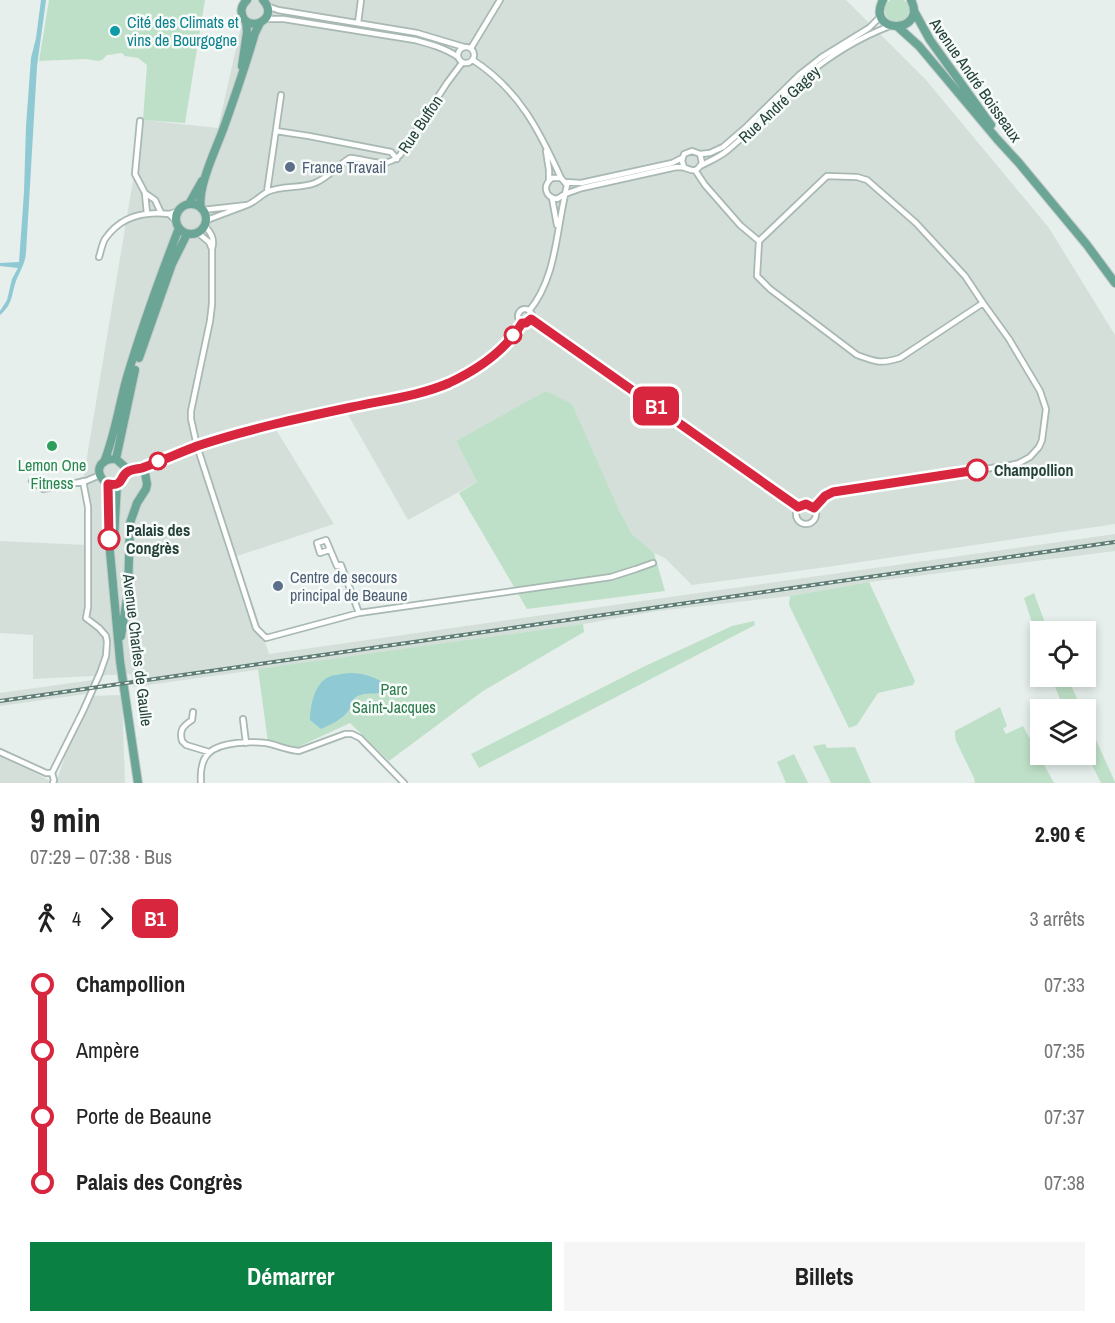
<!DOCTYPE html>
<html lang="fr">
<meta charset="utf-8">
<style>
body{margin:0;font-family:"Archivo Narrow",sans-serif;background:#f6f6f6;color:#222;height:100vh;display:flex;flex-direction:column;font-size:22px;white-space:nowrap}
*{box-sizing:border-box;margin:0}
p{font-size:20px;color:#767676}
.icon{flex:none;width:33px;height:33px;fill:none;stroke:currentColor;stroke-width:2;stroke-linecap:round;stroke-linejoin:round}
.map{position:relative;height:783px;overflow:hidden}
.drawer{display:flex;flex-direction:column;background:#fff;flex:1}
.drawer>*{flex:none}
.badge{padding:0 12px;border-radius:9px;font-size:21px;line-height:39px}
.fabs{position:absolute;left:1030px;top:621px;display:grid;gap:12px}
.fabs a{display:grid;place-items:center;width:66px;height:66px;border-radius:0px;background:#fff;box-shadow:0 3px 9px #0003;font-size:30px}
.map>.badge{position:absolute;translate:-50% -50%;box-shadow:0 0 0 3px #fff}
.legs{display:flex;align-items:center;gap:9px;height:66px;padding:0 30px;font-size:20px}
.legs p{margin-inline-start:auto}
.overview{display:flex;align-items:center;justify-content:space-between;height:102px;padding:0 30px}
h1{font-size:33px;font-weight:700;line-height:45px}
.cta{display:flex;gap:12px;margin-top:auto;padding:12px 30px}
.cta a{flex:1;height:69px;border-radius:0px;background:#0b8043;color:#fff;font-size:24px;font-weight:700;line-height:69px;text-align:center}
.cta a+a{background:#f6f6f6;color:#222}
ul{padding:0 30px;list-style:none}
li{display:flex;align-items:center;gap:21px;height:66px;font-size:22px}
li i{display:grid;place-items:center;width:9px;height:100%;margin:0 8px;background:currentColor}
li i::after{content:'';width:15px;height:15px;margin:-8px;border:4px solid;border-radius:50%;background:#fff}
li p{margin-inline-start:auto}
li:first-child i{background:linear-gradient(#0000 50%,currentColor 0)}
li:last-child i{background:linear-gradient(currentColor 50%,#0000 0)}
.map>svg:first-child{display:block}
</style>
<div class="map">
<svg width="1115" height="783" viewBox="0 0 1115 783">
<rect width="100%" height="100%" fill="#e6efeb"/>
<path fill="#d4dfda" d="M247 0H846L926 80 1049 228 1115 335V524L827 567 692 585 665 558 654 553 632 534 618 508 456 441 477 482 408 520 347 413 275 428 334 524 237 556 269 654 1115 534V551L869 582 790 596 658 611 583 624 134 687 131 674 33 679V635L0 633V541L87 545 88 508 83 481 143 120 218 128Z
M93 680 86 694 0 706V693Z
M122 695 125 783H56L67 750 90 696Z
M0 755H4L53 783H0Z"/>
<path fill="#bfe0c8" d="M885 10a12 12 0 1 1 24 0a12 12 0 1 1-24 0Z
M49 0H205L185 123 143 120 147 65 138 58 125 56 122 53C117 53 112 55 107 55L102 60 98 61 86 59 39 61Z
M546 391 572 404 618 508 632 534 654 553 665 591 527 609 459 493 477 482 456 441Z
M869 582 915 681 913 685 878 693 857 725 849 728 789 605 790 596Z
M1034 593 1048 631 1041 632V650L1024 598Z
M754 621 755 625 479 768 471 754 643 667 732 626Z
M583 624 584 632 483 691 389 761 350 723 296 748 268 742 258 669Z
M1051 677H1067L1082 709H1064Z
M1000 707 1007 726 1003 729 1006 734 1023 726 1054 783H975L974 778 956 741 955 735V731Z
M1086 718 1115 782V783H1101L1086 753Z
M825 744 827 748 855 747 871 783H831L813 746Z
M794 754 808 783H786L777 762Z"/>
<path fill="#8ec9d4" d="M41 0H46L37 66 26 253C25 264 20 271 16 281 11 296 13 304 0 315V311L7 300 12 279 18 268 0 266V263L19 262 24 192 26 126 31 58 36 38Z
M349 673C367 673 379 679 393 689 383 697 367 690 356 697 351 700 351 706 349 710 342 720 331 724 321 729L310 720C310 707 314 687 325 679 330 675 342 674 349 673Z"/>
<g fill="none" stroke-linecap="round" stroke-linejoin="round">
<g stroke="#a8b8b2" stroke-width="8">
<path id="minor" d="M267 6 278 10 417 33 464 47
M265 19H284L415 40C430 44 445 48 458 57
M358 23 361 0
M458 55a8 8 0 1 1 16 0a8 8 0 1 1-16 0Z
M471 48 500 0
M473 60C519 90 539 130 561 178
M140 121 135 174 145 193
M276 131 309 136 391 152 397 159
M546 151 549 170V180
M700 154 710 153 723 147 745 128 799 75 822 57 869 28 878 19 880 15
M700 166C710 161 720 157 728 150 755 128 776 101 802 79 828 57 858 38 890 26
M695 170 705 185 740 225 759 241
M565 182 581 183 672 163 682 158
M267 192 281 95
M565 194 567 185 561 178H552C542 186 545 197 557 199L565 194 582 188 672 168C675 167 678 167 682 167 691 169 695 175 702 163L700 154 692 151 684 154 682 161 684 167
M552 198 557 225
M247 205C255 202 260 196 267 192 282 185 300 189 315 183 328 178 338 165 350 158 368 159 385 170 400 155L447 83 462 63
M203 210 247 205 207 220
M147 214 145 193 155 200 161 213
M177 222 169 214 179 211
M198 233 209 242 212 249C215 239 211 233 205 226
M759 241 827 176 857 177 867 180 916 223 965 276 983 303 1009 339 1040 391 1046 409 1042 440 1039 447 1030 457 1019 463 1011 465 833 492 825 496 814 508
M759 241 757 276 770 289 857 355C876 362 881 364 900 358L983 303
M212 249V304L210 321 191 411V419L197 446 256 628 266 638 359 613 611 577 636 569 653 563
M99 257C101 251 102 244 105 239 120 217 144 211 169 214
M518 316a7 7 0 1 1 14 0a7 7 0 1 1-14 0Z
M529 311C556 278 556 234 565 195
M531 319 799 507
M125 474 128 471 144 467 197 446 276 423 415 394 448 383 469 372 491 357 507 343 522 323
M32 481 43 489 86 481 100 475
M796 514a10 10 0 1 1 20 0a10 10 0 1 1-20 0Z
M329 550 320 553 317 543 326 540 337 566 341 565 359 613
M193 712 192 720C183 726 179 730 182 741L186 745 209 752
M243 719 246 743
M0 752 46 773H52
M53 783 54 780 52 773 83 711 100 673 106 656 107 642 106 636 99 628 86 618 88 607V507L83 481
M201 783C199 755 210 746 237 743 247 742 256 742 266 743 277 745 287 750 299 751L345 734H352L360 738 404 783"/>
</g>
<g stroke="#c2cac8" stroke-width="10">
<path id="primary" d="M247 0C243 4 240 8 242 14 246 34 281 20 263 0
M883 0C865 35 928 34 911 0
M914 11 930 40 991 125
M898 27 919 46 997 139 1019 163 1087 245 1115 283
M242 66 247 32 246 21
M176 219a15 15 0 1 1 30 0a15 15 0 1 1-30 0Z
M189 204 202 181
M201 208C197 187 217 147 224 127 235 96 246 64 255 33L260 23
M139 358 172 264 187 234
M116 459 135 370
M104 462C115 435 119 405 127 377 142 327 160 277 179 228
M108 484C120 486 127 478 124 466L116 459C98 458 93 474 108 484L110 552 120 661 138 783
M114 540 117 484
M121 636 128 592 130 523 137 503 146 489 147 484 144 467"/>
</g>
<use href="#minor" stroke="#fff" stroke-width="4.5"/>
<use href="#primary" stroke="#6aa596" stroke-width="8"/>
<g stroke="#5f7d75" stroke-width="4">
<path id="rail" d="M0 701 1115 542"/>
</g>
<use href="#rail" stroke="#f7fbf9" stroke-width="1.5" stroke-dasharray="4.5" stroke-linecap="butt"/>
</g>
<g fill="none" stroke-linecap="round" stroke-linejoin="round">
<g stroke="#fff" stroke-width="14">
<path id="line-1" d="M109 539 108 484C125 487 119 475 129 471 133 469 138 469 142 468 161 461 179 453 197 446 248 429 300 418 352 407 384 400 419 396 449 383 477 370 506 350 522 323H526L531 319 798 507 806 504 814 508 825 496 833 492 977 470"/>
</g>
<use href="#line-1" stroke="#d7263d" stroke-width="9"/>
</g>
<circle fill="#0f9aa8" stroke="#f7fbf9" stroke-width="2" cx="115" cy="31" r="6"/>
<g fill="#5c6f8a" stroke="#f7fbf9" stroke-width="2">
<circle cx="290" cy="167" r="6"/>
<circle cx="278" cy="586" r="6"/>
</g>
<g fill="#fff" stroke="#d7263d" stroke-width="3">
<circle cx="513" cy="335" r="8"/>
<circle cx="158" cy="461" r="8"/>
<circle cx="977" cy="470" r="10"/>
<circle cx="109" cy="539" r="10"/>
</g>
<circle fill="#2e9e5b" stroke="#f7fbf9" stroke-width="2" cx="52" cy="446" r="6"/>
<g text-anchor="middle" dominant-baseline="central" stroke-width="5" stroke-linejoin="round" paint-order="stroke">
<g font-size="16" fill="#0d838f" stroke="#f7fbf9" text-anchor="start">
<text x="127" y="22">Cité des Climats et<tspan x="127" dy="18">vins de Bourgogne</tspan></text>
</g>
<g font-size="16" fill="#24423a" stroke="#f7fbf9">
<text transform="translate(976 80) rotate(55)">Avenue André Boisseaux</text>
<text transform="translate(779 104) rotate(-43)">Rue André Gagey</text>
<text transform="translate(420 124) rotate(-56)">Rue Buffon</text>
<text transform="translate(138 650) rotate(83)">Avenue Charles de Gaulle</text>
</g>
<g font-size="16" fill="#4e5e75" stroke="#f7fbf9" text-anchor="start">
<text x="302" y="167">France Travail</text>
<text x="290" y="577">Centre de secours<tspan x="290" dy="18">principal de Beaune</tspan></text>
</g>
<g font-size="16" fill="#27864d" stroke="#f7fbf9">
<text x="52" y="465">Lemon One<tspan x="52" dy="18">Fitness</tspan></text>
</g>
<g font-size="16" font-weight="bold" fill="#24423a" stroke="#f7fbf9" text-anchor="start">
<text x="994" y="470">Champollion</text>
<text x="126" y="530">Palais des<tspan x="126" dy="18">Congrès</tspan></text>
</g>
<g font-size="16" fill="#2d7a4b" stroke="#f7fbf9">
<text x="394" y="689">Parc<tspan x="394" dy="18">Saint-Jacques</tspan></text>
</g>
</g>
</svg>
<div class="fabs">
<a><svg class="icon" aria-label="locate" viewBox="0 0 24 24"><circle cx="12" cy="12" r="6"/><path d="M12 2v4M12 18v4M2 12h4M18 12h4"/></svg></a>
<a><svg class="icon" aria-label="layers" viewBox="0 0 24 24"><path d="M12 4l9 5-9 5-9-5zM3 14l9 5 9-5"/></svg></a>
</div>
<b class="badge" style="left:656px;top:406px;background:#d7263d;color:#fff">B1</b>
</div>
<section class="drawer">
<div class="overview"><div><h1>9 min</h1><p>07:29 – 07:38 · Bus</p></div><b>2.90 €</b></div>
<div class="legs"><svg class="icon" aria-label="walk" viewBox="0 0 24 24"><circle cx="13" cy="4" r="2"/><path d="M13 8l-2 6 4 7M11 14l-3 7M7 12l3-4h3l4 4"/></svg>4<svg class="icon" aria-label="forward" viewBox="0 0 24 24"><path d="M9 5l7 7-7 7"/></svg><b class="badge" style="background:#d7263d;color:#fff">B1</b><p>3 arrêts</p></div>
<ul>
<li><i style="color:#d7263d"></i><b>Champollion</b><p>07:33</p></li>
<li><i style="color:#d7263d"></i><span>Ampère</span><p>07:35</p></li>
<li><i style="color:#d7263d"></i><span>Porte de Beaune</span><p>07:37</p></li>
<li><i style="color:#d7263d"></i><b>Palais des Congrès</b><p>07:38</p></li>
</ul>
<div class="cta"><a>Démarrer</a><a>Billets</a></div>
</section>
